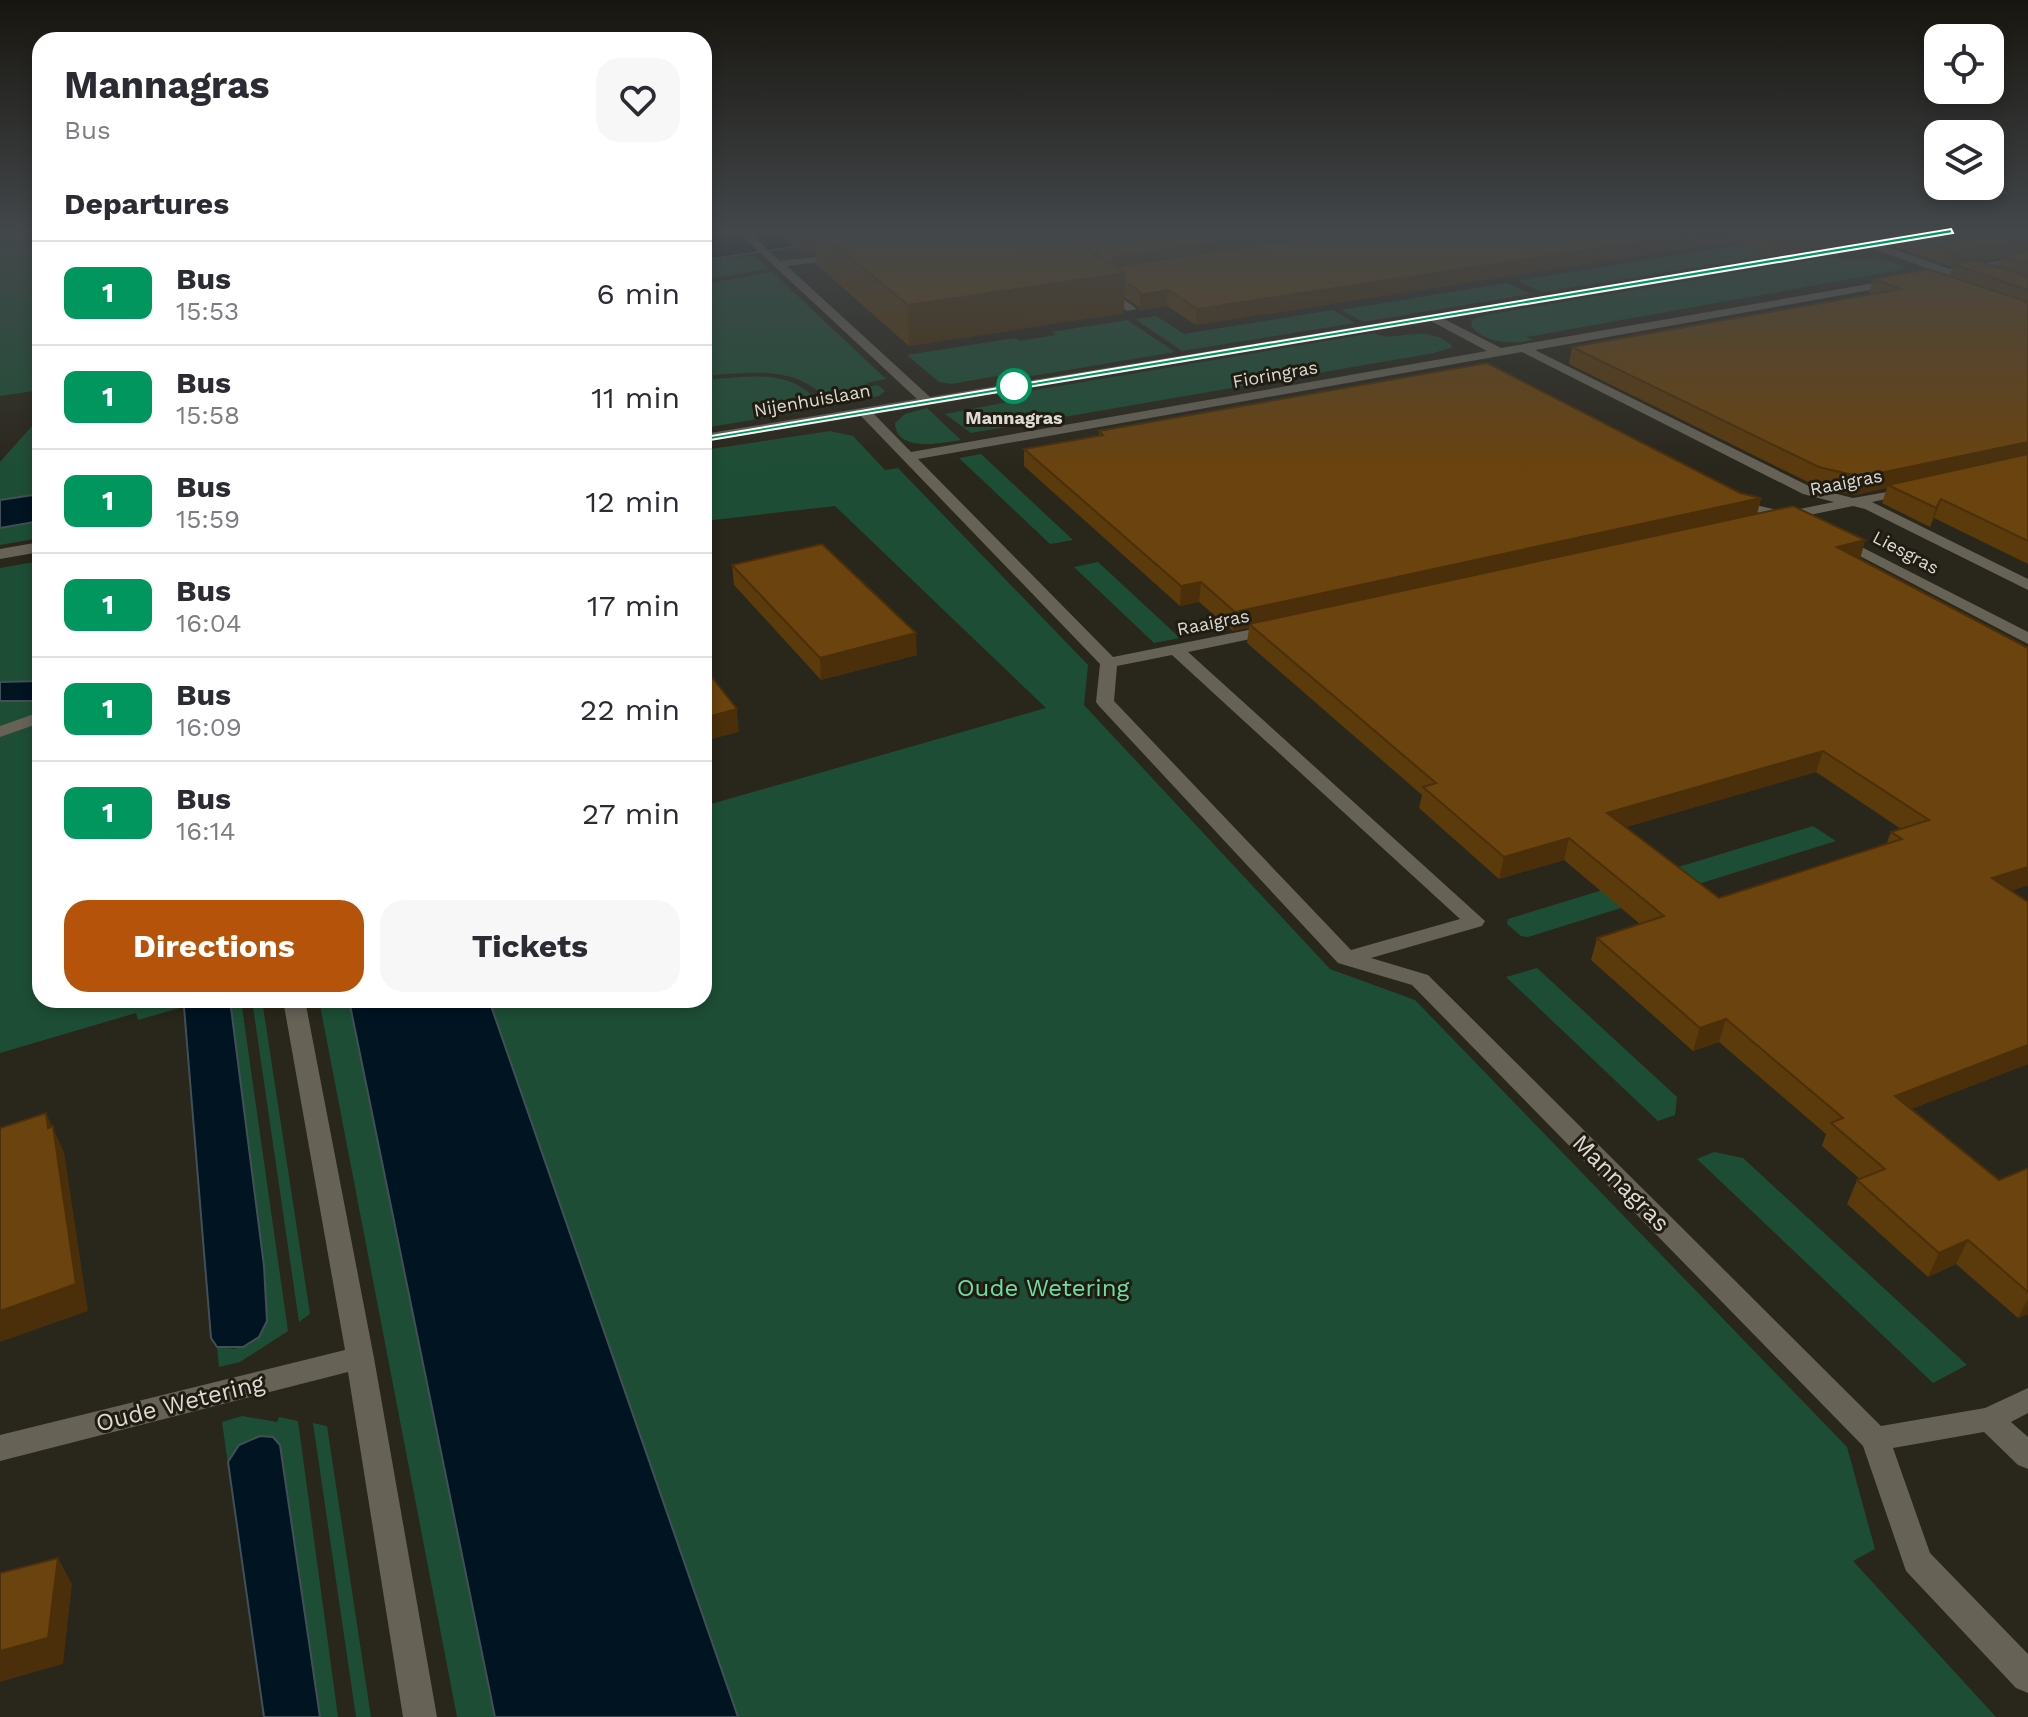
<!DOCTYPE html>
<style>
body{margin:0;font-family:"Work Sans",sans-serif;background:#f7f7f7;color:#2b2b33;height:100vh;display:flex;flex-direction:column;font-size:30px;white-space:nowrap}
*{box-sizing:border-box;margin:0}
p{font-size:26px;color:#7c7c81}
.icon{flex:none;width:44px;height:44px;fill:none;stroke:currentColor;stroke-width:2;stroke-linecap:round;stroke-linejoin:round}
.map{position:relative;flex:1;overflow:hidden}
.side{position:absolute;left:32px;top:32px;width:680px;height:976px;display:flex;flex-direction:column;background:#fff;border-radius:24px;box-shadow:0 4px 12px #0003}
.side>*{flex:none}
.badge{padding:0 16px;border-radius:12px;font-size:28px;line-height:52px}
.tools{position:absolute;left:1924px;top:24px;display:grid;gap:16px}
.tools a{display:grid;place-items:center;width:80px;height:80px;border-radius:16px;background:#fff;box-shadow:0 4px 12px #0003;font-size:40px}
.map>.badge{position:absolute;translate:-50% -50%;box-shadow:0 0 0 4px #fff}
h2{padding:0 32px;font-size:30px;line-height:72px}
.round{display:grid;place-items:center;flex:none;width:84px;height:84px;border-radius:24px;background:#f7f7f7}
.overview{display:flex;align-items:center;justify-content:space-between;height:136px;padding:0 32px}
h1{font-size:38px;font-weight:700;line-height:60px}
.button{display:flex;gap:16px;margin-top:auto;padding:16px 32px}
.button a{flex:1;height:92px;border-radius:24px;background:#b45309;color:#fff;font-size:32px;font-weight:700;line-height:92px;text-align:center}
.button a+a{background:#f7f7f7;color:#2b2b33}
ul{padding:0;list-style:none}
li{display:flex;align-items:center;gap:24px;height:104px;padding:0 32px;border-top:2px solid #e1e1e2}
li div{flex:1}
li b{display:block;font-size:30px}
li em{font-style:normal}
li .badge{min-width:88px;font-weight:700;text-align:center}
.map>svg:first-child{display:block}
</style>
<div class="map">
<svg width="2028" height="1717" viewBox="0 0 2028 1717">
<rect width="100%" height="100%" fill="#29261b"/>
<path fill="#1d4e35" d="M0 232H22L40 249V390L0 396Z
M1782 238 1808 249 1543 292 1518 281Z
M755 256 769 269 704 280V260Z
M1831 257C1855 266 1879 251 1906 269L1527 337 1532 340C1511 345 1485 343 1471 326L1473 319 1486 315Z
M772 272 886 379 866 383 869 387 878 385 885 391 879 396 831 404C800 366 757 372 713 375V379C755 376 793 369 822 406L799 409 801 412 704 428V284Z
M1507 283 1531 294 1363 322 1341 310Z
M1333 310 1355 323 1182 351 1135 319 1156 316 1184 334Z
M1127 320 1175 352 1003 381 997 376 951 384 939 382 907 355 1015 338 1020 341 1056 335 1052 332Z
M1374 333C1395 345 1425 320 1453 347L1434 353 971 433 945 414 1023 399 1017 393Z
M927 408 961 440C942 443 896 453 895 423L905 414Z
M40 417V494L0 500V462Z
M830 431 853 436 885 470 898 468 1088 665 1084 705 1330 969 1415 1000 1847 1447 1875 1549 1853 1561 1996 1717H738L489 1000H704V806L1046 708 835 506 704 521V450Z
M981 454 1073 540 1050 544 959 458Z
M40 521V538L0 545V528Z
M40 561V1000H176L183 1007 138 1020 136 1013 0 1053V568Z
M1098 562 1180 638 1154 643 1074 567Z
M1813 826 1836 841 1528 937 1521 936 1507 924 1508 919Z
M1537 968 1677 1097 1675 1115 1658 1121 1506 977Z
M230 1000H241L288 1331 240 1362 219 1367 217 1347 236 1349 264 1266Z
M252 1000H262L310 1314 299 1322Z
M319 1000H349L495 1717H457Z
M1714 1152 1743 1158 1967 1365 1933 1383 1697 1159Z
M242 1416 277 1422 279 1417 298 1421 338 1717H264L222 1422Z
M313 1423 327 1426 371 1717H356Z"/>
<path fill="#001422" stroke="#424f57" stroke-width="2" d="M704 232H896L704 260Z
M40 494V521L0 528V500Z
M40 681V701H0V682Z
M176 1000H230L264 1266 267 1321 259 1337 243 1347H217L211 1338 184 1007Z
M349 1000H489L738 1717H495Z
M260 1436 273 1437 280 1445 320 1717H264L228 1462 239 1445Z"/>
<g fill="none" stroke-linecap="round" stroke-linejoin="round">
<path fill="#666256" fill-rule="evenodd" d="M738 232H749L780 261 846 254V258L842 259 787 266 930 397 1933 232H1955L1885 246 1950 269 2028 256V262L1535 350 1813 488 1853 498 1915 487V493L1872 502 2028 579V590L1865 509 1853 506 1800 517 1793 522 1727 504V498L1785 512 1834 502 1803 494 1522 352 918 459 1113 657 1273 625 1279 627 1281 630 1279 633 1188 652 1485 921 1482 926 1371 958 1428 975 1881 1426 1985 1408 2028 1388V1413L2011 1422 2028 1437V1469L2018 1465 1984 1432 1893 1448 1930 1553 2028 1654V1693L2016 1688 1906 1571 1863 1446 1412 985 1338 963 1099 706 1096 702 1100 664 861 416 704 442V434L917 399ZM1871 248 1938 272 1501 348 1444 319ZM1431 321 1487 351 911 452 874 414ZM1172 655 1460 919 1351 950 1114 701 1117 666Z
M1099 287H1107L1137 309 1127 311 1099 291Z
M1840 536 2028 632V644L1835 543V537Z
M40 542V552L0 559V549Z
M40 712V723L0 737V726Z
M283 1000H305L374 1358 437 1717H403L348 1372 0 1461V1435L345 1350Z"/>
</g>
<path fill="#5b3a0c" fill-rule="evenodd" d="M779 232H2028V564L1934 518 1930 527 1882 503 1887 488 1855 495 1814 485 1569 364 1572 347 1871 295 1869 294 1873 279 1950 276 1953 266H1950L1896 247 1900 234 1770 256 1732 241 1196 325 1167 306 1140 310 1139 307 1124 297V313L909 346 817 265 816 253 805 255ZM2001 258 1998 267 1980 261Z
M1099 431 1740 493 1761 498 1757 514 1865 540 1860 559 2028 648V885L2011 891 2028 902V1064L1911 1109 1999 1180 2028 1168V1314L2018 1318 1956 1264 1928 1277 1847 1204 1857 1180 1860 1179 1822 1146 1826 1134 1719 1042 1693 1051 1591 960 1597 938 1640 924 1564 860 1499 879 1419 808 1422 795 1247 643 1249 628 1233 631 1199 602 1180 606 1024 466V449L1099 435ZM1816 772 1901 829 1891 832 1886 845 1719 898 1626 827Z
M732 565 917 655 821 680 734 585Z"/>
<path fill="#4a2f0a" d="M1280 232H1373L1113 272 1111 261 1113 257Z
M1704 232H1734L1732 241 1196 325 1197 309Z
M1832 232H1916H1900V234L1770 256 1773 241Z
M815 239 816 253 805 255 804 240Z
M2028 240V254L2002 256 2001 258 1956 265 1953 264V266H1950L1955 251Z
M1125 273 1124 313 909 346 908 305Z
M1168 290 1167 306 1140 310V295Z
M2028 442V458L1888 485 1887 488 1855 495 1861 477Z
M1761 498 1756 517 1249 624V628L1233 631 1235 612Z
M1941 499 1934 518 1930 527 1936 508Z
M1865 540 1860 559 1837 547Z
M1201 582 1199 602 1180 606 1181 586Z
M916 633 917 655 821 680 820 658Z
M737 709 739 732 704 741V718Z
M1823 751 1816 772 1602 834 1607 813Z
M1569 838 1564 860 1499 879 1504 857Z
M2028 867V885L1983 900 1992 878Z
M1726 1019 1719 1042 1693 1051 1700 1028Z
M2028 1045V1064L1886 1119 1895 1096Z
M46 1113 64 1152 88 1311 0 1342V1311L48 1128Z
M1968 1240 1956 1264 1928 1277 1939 1253Z
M2028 1299V1314L2018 1318Z
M58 1558 72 1584 63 1664 0 1682V1651Z"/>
<path fill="#6a430e" stroke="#4a2f0a" stroke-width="2" fill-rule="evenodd" d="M795 232H815V239L804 240Z
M819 232H1061L1125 273 908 305Z
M1061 232H1280L1113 257 1111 261 1119 266 1344 232H1704L1197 309 1168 290 1140 295 1139 291 1125 282V273Z
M1748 232H1832L1773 241Z
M1900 232H2028V240L1955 251Z
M2028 251V264L2002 256Z
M1976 260 2028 276V290L1953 264Z
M1928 269 2028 302V442L1861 477 1819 467 1572 347 1901 289 1873 279Z
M1487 363 1740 493 1761 498 1235 612 1201 582 1181 586 1024 449 1103 435 1099 431Z
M2028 454V541L1941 499 1936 508 1888 485Z
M1793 506 1865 540 1837 547 2028 648V867L1992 878 2028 902V1045L1895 1096 1999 1180 2028 1168V1292L1968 1240 1939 1253 1857 1180 1885 1169 1831 1123 1843 1118 1726 1019 1700 1028 1597 938 1664 916 1569 838 1504 857 1423 787 1436 783 1249 624ZM1823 751 1929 820 1891 832 1902 839 1719 898 1607 813Z
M822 544 916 633 820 658 732 565Z
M704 670H706L737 709 704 718Z
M46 1113 48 1128 53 1126 76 1284 0 1311V1128Z
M58 1558 48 1638 0 1651V1573Z"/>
<linearGradient id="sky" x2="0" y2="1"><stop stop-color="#17150f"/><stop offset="0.49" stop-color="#43474a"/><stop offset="1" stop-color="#43474a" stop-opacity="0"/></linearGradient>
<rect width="2028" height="472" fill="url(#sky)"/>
<path fill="#00965e" stroke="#fff" stroke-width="2" d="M1951 229 1953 233 704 441 699 438Z"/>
<circle fill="#fff" stroke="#00965e" stroke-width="4" cx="1014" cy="386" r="16"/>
<g text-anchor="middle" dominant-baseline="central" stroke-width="6" stroke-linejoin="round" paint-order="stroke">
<g font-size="18" fill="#dddad3" stroke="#201c12">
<text transform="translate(1275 374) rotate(-10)">Fioringras</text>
<text transform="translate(812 400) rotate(-10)">Nijenhuislaan</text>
<text transform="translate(1846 482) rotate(-11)">Raaigras</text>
<text transform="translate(1906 552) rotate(28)">Liesgras</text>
<text transform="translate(1213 622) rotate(-11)">Raaigras</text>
</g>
<g font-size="18" font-weight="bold" fill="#dddad3" stroke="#201c12">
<text x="1014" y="417">Mannagras</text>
</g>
<g font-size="24" fill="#dddad3" stroke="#201c12">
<text transform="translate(1621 1183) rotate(45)">Mannagras</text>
<text transform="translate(180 1403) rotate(-14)">Oude Wetering</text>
</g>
<g font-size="24" fill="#6ddea3" stroke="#201c12">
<text x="1043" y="1288">Oude Wetering</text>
</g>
</g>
</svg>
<div class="tools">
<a><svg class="icon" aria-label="locate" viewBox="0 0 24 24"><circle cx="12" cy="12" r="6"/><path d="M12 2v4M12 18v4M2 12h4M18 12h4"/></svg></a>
<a><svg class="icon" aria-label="layers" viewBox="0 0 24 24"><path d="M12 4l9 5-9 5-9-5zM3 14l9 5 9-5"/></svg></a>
</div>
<section class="side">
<div class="overview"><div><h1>Mannagras</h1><p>Bus</p></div><a class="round"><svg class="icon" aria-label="heart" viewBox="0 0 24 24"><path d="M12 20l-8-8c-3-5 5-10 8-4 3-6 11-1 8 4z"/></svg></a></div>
<h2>Departures</h2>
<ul>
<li><span class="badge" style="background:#00965e;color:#fff">1</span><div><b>Bus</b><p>15:53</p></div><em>6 min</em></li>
<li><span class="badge" style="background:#00965e;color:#fff">1</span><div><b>Bus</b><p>15:58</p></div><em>11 min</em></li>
<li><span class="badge" style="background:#00965e;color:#fff">1</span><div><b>Bus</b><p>15:59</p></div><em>12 min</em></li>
<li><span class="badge" style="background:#00965e;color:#fff">1</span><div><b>Bus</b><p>16:04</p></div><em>17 min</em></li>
<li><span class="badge" style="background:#00965e;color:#fff">1</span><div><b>Bus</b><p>16:09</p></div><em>22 min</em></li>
<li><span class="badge" style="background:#00965e;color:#fff">1</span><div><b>Bus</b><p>16:14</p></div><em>27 min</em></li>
</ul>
<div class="button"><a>Directions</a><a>Tickets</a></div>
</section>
</div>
